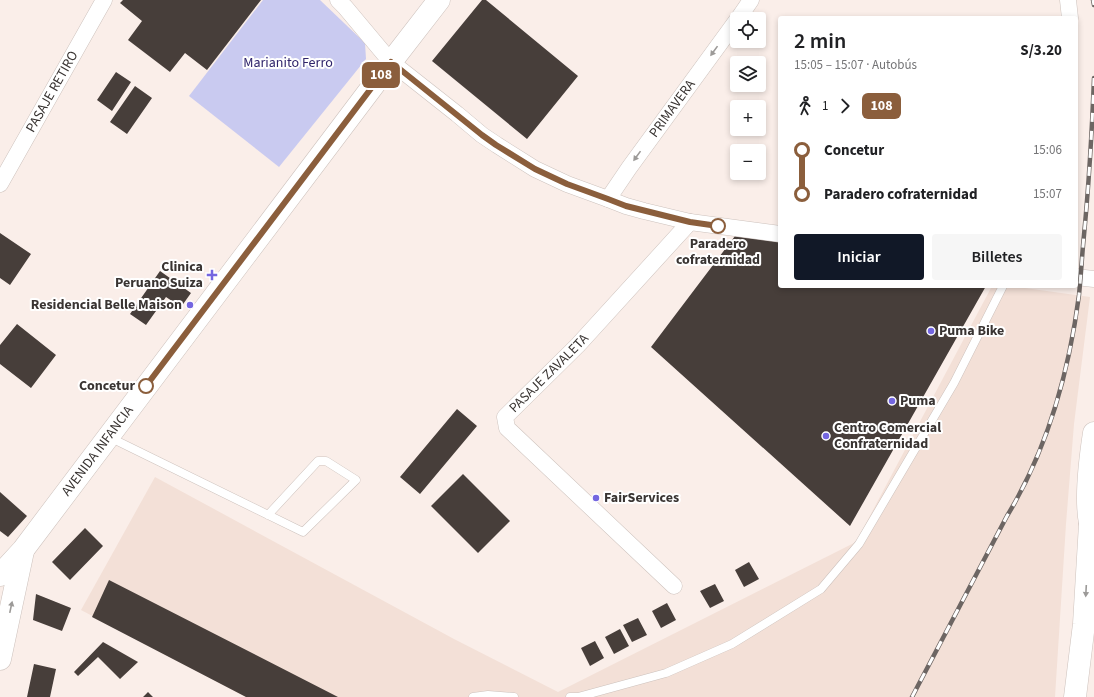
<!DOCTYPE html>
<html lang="es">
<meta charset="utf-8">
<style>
body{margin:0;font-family:"Source Sans 3",sans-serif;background:#f6f6f6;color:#202124;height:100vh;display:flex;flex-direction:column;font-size:15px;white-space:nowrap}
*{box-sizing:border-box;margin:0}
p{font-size:13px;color:#757577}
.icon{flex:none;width:22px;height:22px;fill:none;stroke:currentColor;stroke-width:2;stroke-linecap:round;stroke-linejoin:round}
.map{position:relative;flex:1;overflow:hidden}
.sheet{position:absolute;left:778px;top:16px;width:300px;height:272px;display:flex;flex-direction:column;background:#fff;border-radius:4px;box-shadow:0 2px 6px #0003}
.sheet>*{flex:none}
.badge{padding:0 8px;border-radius:6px;font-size:14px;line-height:26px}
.buttons{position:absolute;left:730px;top:12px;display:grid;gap:8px}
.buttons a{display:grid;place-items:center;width:36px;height:36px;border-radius:4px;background:#fff;box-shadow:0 2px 6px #0003;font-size:20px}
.map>.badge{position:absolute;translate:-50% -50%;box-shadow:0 0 0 2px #fff}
.legs{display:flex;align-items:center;gap:6px;height:44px;padding:0 16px;font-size:13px}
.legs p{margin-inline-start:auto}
.overview{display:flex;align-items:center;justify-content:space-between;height:68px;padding:0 16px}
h1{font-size:22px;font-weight:600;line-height:30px}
.primary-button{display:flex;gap:8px;margin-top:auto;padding:8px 16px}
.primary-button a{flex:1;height:46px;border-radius:4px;background:#111827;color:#fff;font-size:16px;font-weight:600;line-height:46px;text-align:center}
.primary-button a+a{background:#f6f6f6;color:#202124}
ul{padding:0 16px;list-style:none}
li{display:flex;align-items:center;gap:14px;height:44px;font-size:15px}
li i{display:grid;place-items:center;width:6px;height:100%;margin:0 5px;background:currentColor}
li i::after{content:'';width:10px;height:10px;margin:-5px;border:3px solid;border-radius:50%;background:#fff}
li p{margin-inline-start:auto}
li:first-child i{background:linear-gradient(#0000 50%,currentColor 0)}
li:last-child i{background:linear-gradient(currentColor 50%,#0000 0)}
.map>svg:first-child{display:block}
</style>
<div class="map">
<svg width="1094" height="697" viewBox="0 0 1094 697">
<rect width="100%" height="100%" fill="#faeee9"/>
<path fill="#f3e0d7" d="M992 286H1011L1090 297 1074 424 1066 524 1055 697H246L81 610 155 477 454 639 558 692 856 542Z"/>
<path fill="#c9caf0" d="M263 0H320L365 43 366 59 279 167 189 96Z"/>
<path fill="#473e3a" d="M123 0H261L207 70 185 53 170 72 128 40 142 21 120 3Z
M482 0H486L578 76 527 139 432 61Z
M116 72 131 82 112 111 97 100Z
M135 86 152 98 127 134 110 122Z
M0 233 31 254 10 285 0 278Z
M735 236 780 241V286H986L850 526 651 347Z
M160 271 191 293 181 307 166 297 146 325 130 314Z
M17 324 56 355 31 388 0 364V345Z
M457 409 477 426 420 494 400 477Z
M463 474 510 521 478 553 431 506Z
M0 492 27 516 8 537 0 531Z
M85 528 103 546 70 580 52 562Z
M749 562 759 579 744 587 735 570Z
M109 580 338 697H246L92 617Z
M715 584 724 601 710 608 700 591Z
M36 594 71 608 62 631 33 620Z
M667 603 676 620 661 628 652 611Z
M638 618 647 635 632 642 623 625Z
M620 629 629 646 614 654 605 637Z
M595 641 604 658 590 666 581 648Z
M103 642 138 662 120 679 98 657 78 676 74 672Z
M34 664 56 669 50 697H27Z
M148 692 153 697H143Z"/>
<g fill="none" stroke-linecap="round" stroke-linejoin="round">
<g stroke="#cdc2bd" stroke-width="9">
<path id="lane" d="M109 437 303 532 356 480 326 461H318L268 515
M473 697 488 695 514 697
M570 697H578L666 673 732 644 821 589 859 544 954 383 1003 286"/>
</g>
<g stroke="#cdc2bd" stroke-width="17">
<g id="street">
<path d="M338 0 345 7 391 62 400 69 457 114 482 135 497 145 535 169 567 184 608 199 626 206 644 211 690 222 780 234"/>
<path d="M1068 0 1070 18"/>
<path d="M738 19 751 0"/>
<path id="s1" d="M0 184 104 0"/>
<path id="s2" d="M608 199 629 168 737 20"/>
<path d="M1076 277 1094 279"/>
<path id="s3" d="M674 586 507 428 505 417 578 345 690 222"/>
</g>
</g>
<g stroke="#cdc2bd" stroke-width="23">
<g id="secondary">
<path id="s4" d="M0 575 23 550 391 62 439 0"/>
<path d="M0 659 23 551"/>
</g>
</g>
<g stroke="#cdc2bd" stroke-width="23">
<path id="primary" d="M1075 697 1084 624 1090 524"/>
</g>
<g stroke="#cdc2bd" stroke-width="23">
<path id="highway" d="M1094 433C1090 459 1085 498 1090 523 1091 527 1093 531 1094 535"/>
</g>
<use href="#lane" stroke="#fff" stroke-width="8"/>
<use href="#street" stroke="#fff" stroke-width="16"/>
<use href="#secondary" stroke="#fff" stroke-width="22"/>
<use href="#primary" stroke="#fff" stroke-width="22"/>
<use href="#highway" stroke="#fff" stroke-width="22"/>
<g stroke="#6d6663" stroke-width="4.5">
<path id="rail" d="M1093 0 1094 5
M912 697 1007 516C1047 450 1069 372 1079 295 1081 275 1082 255 1084 235 1089 183 1092 130 1094 78"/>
</g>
<use href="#rail" stroke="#fff" stroke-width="3" stroke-dasharray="9" stroke-linecap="butt"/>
</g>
<defs><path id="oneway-solid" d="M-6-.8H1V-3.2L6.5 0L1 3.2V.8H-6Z"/></defs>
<g fill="#9c9a98">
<use href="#oneway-solid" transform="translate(714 51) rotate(126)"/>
<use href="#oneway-solid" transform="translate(637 156) rotate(126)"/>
<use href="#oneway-solid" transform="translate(1086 591) rotate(93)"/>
<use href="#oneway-solid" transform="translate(11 607) rotate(-78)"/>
</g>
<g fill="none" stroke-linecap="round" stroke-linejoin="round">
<g stroke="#fff" stroke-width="9">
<path id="line-1" d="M146 386 391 62 482 135 496 145 535 169 567 184 608 199 626 206 690 222 718 226"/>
</g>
<use href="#line-1" stroke="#8b5e3c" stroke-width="6"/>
</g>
<g fill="#fff" stroke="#8b5e3c" stroke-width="2">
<circle cx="718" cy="226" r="7"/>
<circle cx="146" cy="386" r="7"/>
</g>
<g fill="#7466e0" stroke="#fff" stroke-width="1.5">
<path d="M210 269h4v4h4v4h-4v4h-4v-4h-4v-4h4z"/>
<circle cx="190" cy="305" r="4"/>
<circle cx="931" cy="331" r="4"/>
<circle cx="892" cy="401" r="4"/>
<circle cx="826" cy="436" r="4"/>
<circle cx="596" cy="498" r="4"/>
</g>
<g text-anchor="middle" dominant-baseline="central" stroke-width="4" stroke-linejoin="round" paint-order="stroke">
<g font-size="14" fill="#2f246b" stroke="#fff">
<text x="288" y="63">Marianito Ferro</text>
</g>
<g font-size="14" fill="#393432" stroke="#fff">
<text stroke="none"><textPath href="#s1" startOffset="106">PASAJE RETIRO</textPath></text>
<text stroke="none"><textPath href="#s2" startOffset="111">PRIMAVERA</textPath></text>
<text stroke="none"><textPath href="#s3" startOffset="303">PASAJE ZAVALETA</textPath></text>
<text stroke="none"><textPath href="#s4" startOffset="158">AVENIDA INFANCIA</textPath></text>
</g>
<g font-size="14" font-weight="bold" fill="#393432" stroke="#fff">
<text x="718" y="244">Paradero<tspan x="718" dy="16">cofraternidad</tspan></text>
<text x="135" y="386" text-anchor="end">Concetur</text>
</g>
<g font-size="14" font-weight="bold" fill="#393432" stroke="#fff" text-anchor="start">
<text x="203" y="267" text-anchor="end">Clinica<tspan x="203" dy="16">Peruano Suiza</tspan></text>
<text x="182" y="305" text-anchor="end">Residencial Belle Maison</text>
<text x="939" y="331">Puma Bike</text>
<text x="900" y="401">Puma</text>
<text x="834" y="428">Centro Comercial<tspan x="834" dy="16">Confraternidad</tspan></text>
<text x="604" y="498">FairServices</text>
</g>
</g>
</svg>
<div class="buttons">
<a><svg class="icon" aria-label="locate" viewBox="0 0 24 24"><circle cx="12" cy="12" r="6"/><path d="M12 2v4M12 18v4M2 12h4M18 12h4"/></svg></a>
<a><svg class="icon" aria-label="layers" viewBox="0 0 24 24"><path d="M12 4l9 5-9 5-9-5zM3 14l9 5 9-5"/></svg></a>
<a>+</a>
<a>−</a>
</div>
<b class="badge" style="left:381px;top:75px;background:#8b5e3c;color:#fff">108</b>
<section class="sheet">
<div class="overview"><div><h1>2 min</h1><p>15:05 – 15:07 · Autobús</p></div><b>S/3.20</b></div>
<div class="legs"><svg class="icon" aria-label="walk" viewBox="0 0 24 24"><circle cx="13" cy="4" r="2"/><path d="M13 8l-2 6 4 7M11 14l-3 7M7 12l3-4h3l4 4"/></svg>1<svg class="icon" aria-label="forward" viewBox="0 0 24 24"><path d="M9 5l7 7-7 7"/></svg><b class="badge" style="background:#8b5e3c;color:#fff">108</b></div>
<ul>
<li><i style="color:#8b5e3c"></i><b>Concetur</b><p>15:06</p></li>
<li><i style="color:#8b5e3c"></i><b>Paradero cofraternidad</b><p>15:07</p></li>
</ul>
<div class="primary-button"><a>Iniciar</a><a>Billetes</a></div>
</section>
</div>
